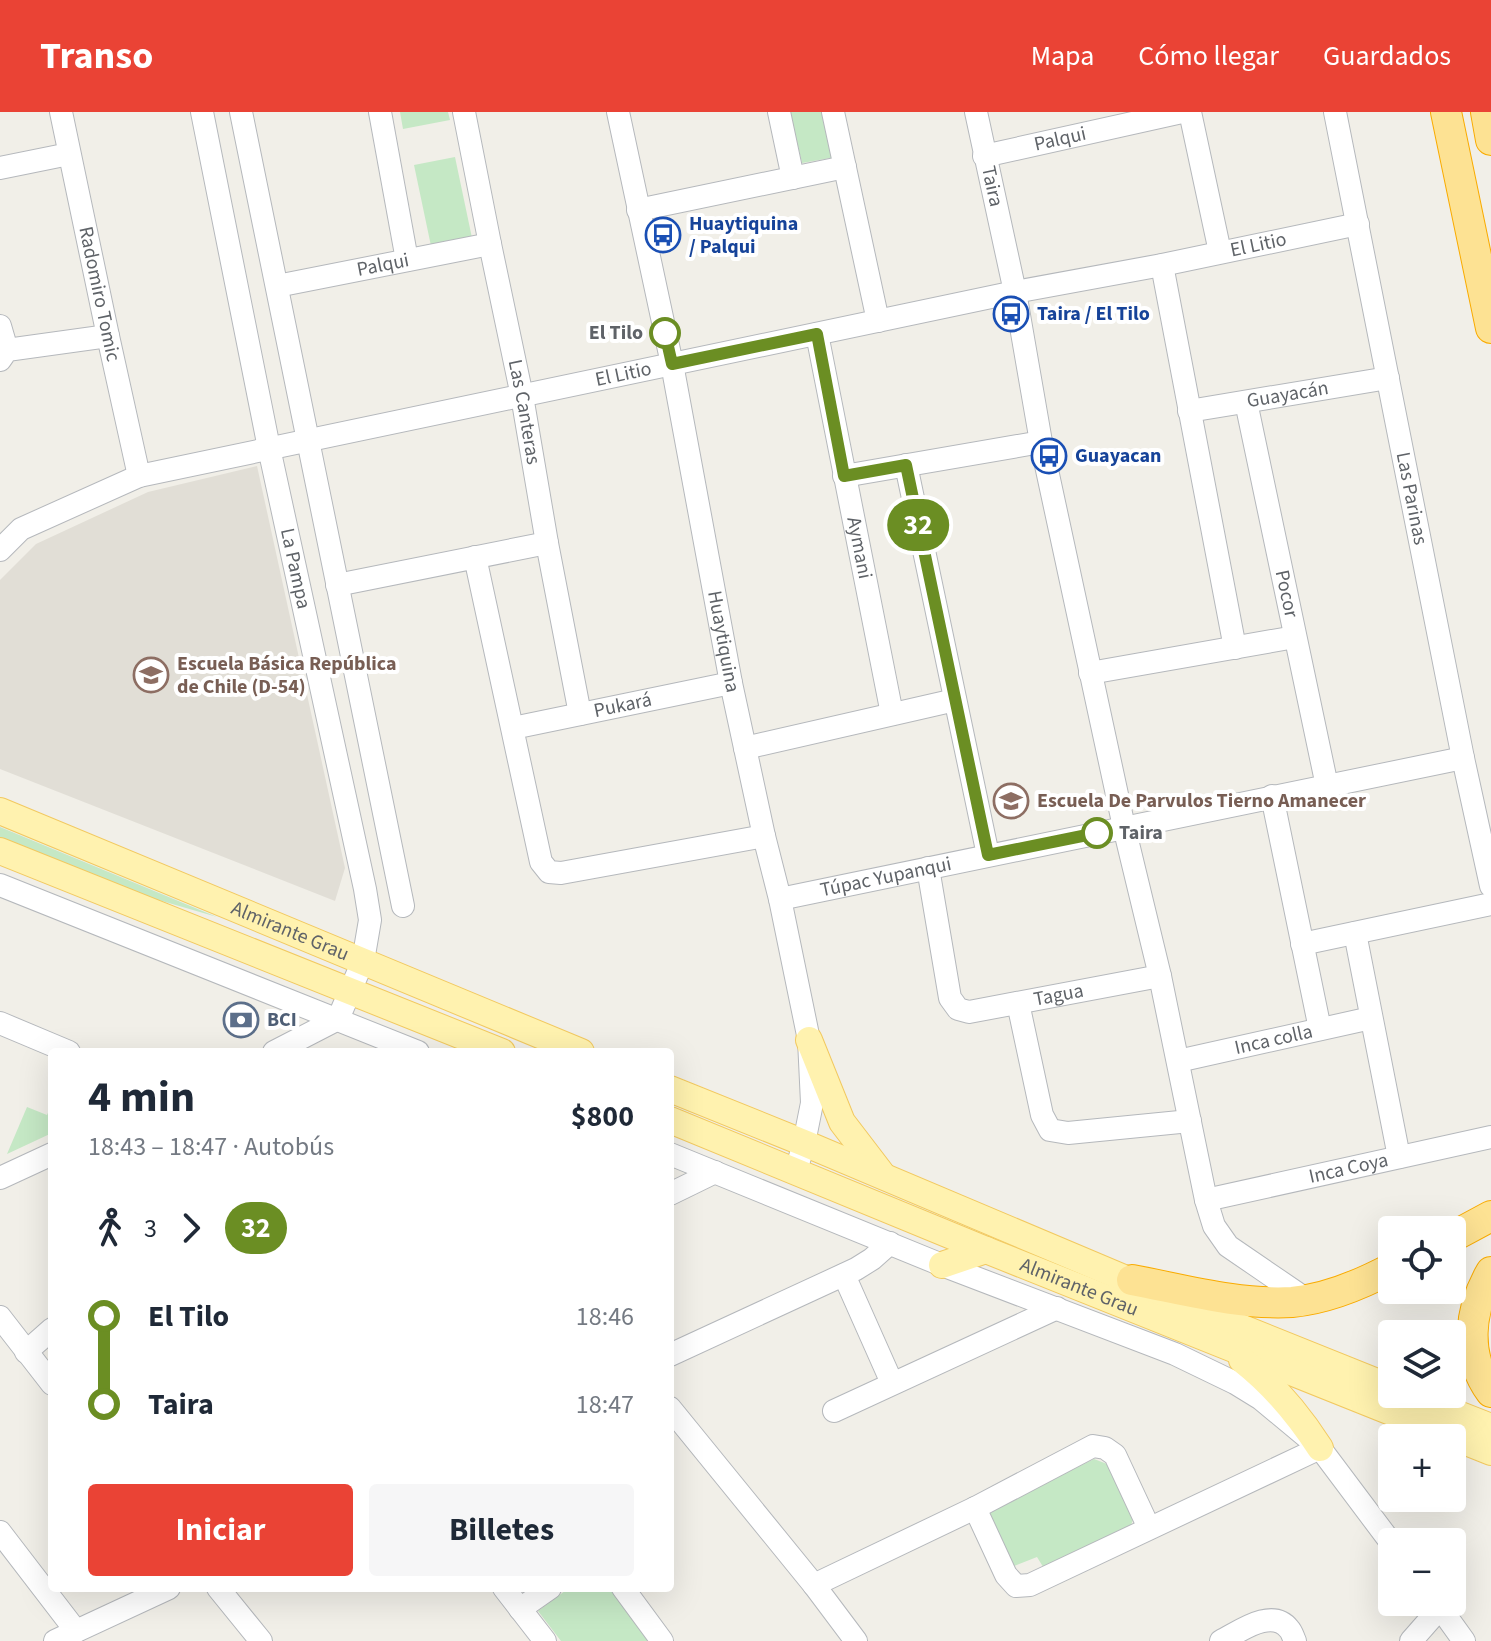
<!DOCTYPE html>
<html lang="es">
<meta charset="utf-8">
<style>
body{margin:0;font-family:"Source Sans 3",sans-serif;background:#f6f6f7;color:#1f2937;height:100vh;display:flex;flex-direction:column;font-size:30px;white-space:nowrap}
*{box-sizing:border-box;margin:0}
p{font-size:26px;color:#747a83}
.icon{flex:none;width:44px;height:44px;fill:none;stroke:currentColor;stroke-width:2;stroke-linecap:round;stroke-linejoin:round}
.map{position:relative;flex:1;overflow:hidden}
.sheet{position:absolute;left:48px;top:936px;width:626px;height:544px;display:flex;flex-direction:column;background:#fff;border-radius:8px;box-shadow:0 8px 32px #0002}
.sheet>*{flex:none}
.badge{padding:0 16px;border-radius:26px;font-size:28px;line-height:52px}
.controls{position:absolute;left:1378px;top:1104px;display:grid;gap:16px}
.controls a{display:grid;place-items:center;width:88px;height:88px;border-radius:8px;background:#fff;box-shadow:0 8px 32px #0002;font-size:40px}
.map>.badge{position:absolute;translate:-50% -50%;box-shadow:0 0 0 4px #fff}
.legs{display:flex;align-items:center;gap:12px;height:88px;padding:0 40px;font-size:26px}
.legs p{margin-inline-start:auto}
.overview{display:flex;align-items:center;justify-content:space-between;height:136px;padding:0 40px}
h1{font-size:44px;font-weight:700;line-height:60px}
.button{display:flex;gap:16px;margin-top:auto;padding:16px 40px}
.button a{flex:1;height:92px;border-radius:8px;background:#ea4335;color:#fff;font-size:32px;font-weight:700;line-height:92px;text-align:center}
.button a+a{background:#f6f6f7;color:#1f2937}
ul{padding:0 40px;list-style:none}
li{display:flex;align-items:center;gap:28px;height:88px;font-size:30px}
li i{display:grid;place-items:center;width:12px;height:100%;margin:0 10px;background:currentColor}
li i::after{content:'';width:20px;height:20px;margin:-10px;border:6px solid;border-radius:50%;background:#fff}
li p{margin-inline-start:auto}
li:first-child i{background:linear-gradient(#0000 50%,currentColor 0)}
li:last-child i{background:linear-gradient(currentColor 50%,#0000 0)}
header{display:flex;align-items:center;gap:48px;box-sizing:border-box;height:112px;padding:0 40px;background:#ea4335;color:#fff}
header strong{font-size:38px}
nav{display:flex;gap:44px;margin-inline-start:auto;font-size:28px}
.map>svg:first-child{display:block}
</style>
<header>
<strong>Transo</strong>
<nav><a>Mapa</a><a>Cómo llegar</a><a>Guardados</a></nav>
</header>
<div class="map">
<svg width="1491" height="1529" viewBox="0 0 1491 1529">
<rect width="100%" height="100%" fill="#f1efe8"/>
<path fill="#e1ded6" d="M257 354 345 756 335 789 0 657V468L36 432 148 380Z"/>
<path fill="#c5e8c5" d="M400 0H448L450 8 403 17Z
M790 0H825L836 45 802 51Z
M455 45 472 126 431 134 414 53Z
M0 715 217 805 124 778 0 729Z
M52 992V1021L7 1042 27 995 47 1003Z
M1094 1347 1115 1355 1136 1399 1129 1419 1045 1458 1037 1445 1004 1458 978 1404Z
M569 1476H616L655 1529H561L538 1499Z"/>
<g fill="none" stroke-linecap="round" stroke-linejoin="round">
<g stroke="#b5b8bc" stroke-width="24">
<g id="minor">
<path id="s1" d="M61 0 108 224 139 364"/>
<path id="s2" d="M202 0 269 336 365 777 370 808 363 849 338 907"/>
<path d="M241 0 403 794"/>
<path d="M380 0 407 148"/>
<path id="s3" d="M464 0 490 132 522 284 547 431 580 602"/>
<path id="s4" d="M618 0 672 252 731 571 764 724 780 787 809 928 812 991 804 1031 796 1059"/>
<path d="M779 0 793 66"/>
<path d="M833 0 878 209"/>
<path id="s5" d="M976 0 1015 180 1041 330 1124 715 1160 864 1206 1088 1214 1114 1228 1134 1307 1188"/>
<path d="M1190 0 1220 140"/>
<path id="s6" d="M1335 0 1463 646 1491 774"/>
<path id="s7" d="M984 44 1182 0"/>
<path d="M0 56 69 42"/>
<path d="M638 98 845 55"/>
<path d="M1162 153 1235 536"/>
<path id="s8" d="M277 174 490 132"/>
<path d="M0 214 7 238"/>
<path id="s9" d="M817 222 892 602"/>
<path d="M0 248 7 238 108 224"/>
<path id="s10" d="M1246 290 1327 674"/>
<path id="s11" d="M1189 299 1388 266"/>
<path d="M906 353 988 743"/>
<path d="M844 364 1041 330"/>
<path id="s12" d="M0 438 21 417 139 364 1015 180 1162 153 1358 112"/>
<path d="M475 445 541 750 549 760 561 761 764 724"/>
<path d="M337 473 547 431"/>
<path d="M1090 561 1295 525"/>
<path id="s13" d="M513 616 731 571"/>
<path d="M745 636 955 588"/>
<path d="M1272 684 1320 917"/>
<path id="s14" d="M928 756 950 886 958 897 969 900 1160 864"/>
<path d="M0 773 418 940"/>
<path id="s15" d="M780 787 1463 646"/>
<path d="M1355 821 1399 1045"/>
<path d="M1302 832 1491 792"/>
<path d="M1018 891 1042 1003 1050 1018 1068 1021 1190 1009"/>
<path d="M0 911 69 940"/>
<path d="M274 940 338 907"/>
<path id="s16" d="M1178 949 1371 906"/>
<path d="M670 1042 942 1153 1175 1242 1235 1271 1261 1287 1320 1336 1392 1432"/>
<path d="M0 1066 52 1042"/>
<path d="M670 1082 715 1060"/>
<path id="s17" d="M1206 1088 1491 1025"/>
<path d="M844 1163 892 1271"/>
<path d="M0 1205 52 1272"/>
<path d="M26 1240 52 1217"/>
<path d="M670 1243 856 1157 872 1147 890 1131"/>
<path d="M670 1296 814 1473 856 1529"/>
<path d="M834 1299 1057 1196"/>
<path d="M975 1396 1006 1463 1016 1474 1030 1473 1320 1336"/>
<path d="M0 1420 76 1519"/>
<path d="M814 1473 975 1396 1093 1334 1105 1336 1115 1343 1149 1416"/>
<path d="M218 1476 261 1529"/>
<path d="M504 1476 545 1529"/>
<path d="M623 1476 662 1529"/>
<path d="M1436 1490 1464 1529"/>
<path d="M520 1497 550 1476"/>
<path d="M55 1529 169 1476"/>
<path d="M1221 1529C1239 1520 1272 1495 1289 1517 1292 1520 1293 1525 1295 1529"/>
<path d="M1411 1529 1440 1496"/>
</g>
</g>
<g stroke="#f2c960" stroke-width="28">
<g id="major">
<path id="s18" d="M0 699 581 940"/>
<path d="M0 739 502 940"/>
<path d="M809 928 842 1010 881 1061"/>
<path d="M670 977 804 1031 1235 1213 1392 1276"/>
<path id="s19" d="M670 1008 986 1138 1491 1340"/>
<path d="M942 1153 986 1138"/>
<path d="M1242 1248C1274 1273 1298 1302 1320 1336"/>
<path d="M1407 1282 1491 1315"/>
</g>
</g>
<g stroke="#f9ab00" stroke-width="32">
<path id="highway" d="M1446 0 1491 216
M1486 0 1491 28
M1452 1125 1491 1104
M1491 1160C1469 1198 1464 1243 1491 1280
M1132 1168C1185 1178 1238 1193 1292 1190 1327 1187 1362 1172 1392 1156"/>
</g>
<use href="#minor" stroke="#fff" stroke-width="22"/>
<use href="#major" stroke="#fff2af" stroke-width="26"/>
<use href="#highway" stroke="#fde293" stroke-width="30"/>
</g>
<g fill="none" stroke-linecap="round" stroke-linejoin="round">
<g stroke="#fff" stroke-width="18">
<path id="line-1" d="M665 221 672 252 817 222 844 364 906 353 988 743 1097 721"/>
</g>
<use href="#line-1" stroke="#6b8e23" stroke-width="12"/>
</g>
<defs>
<g id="bus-ring" transform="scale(1.8)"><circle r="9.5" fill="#fff" stroke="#1a4fb4" stroke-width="1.5"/><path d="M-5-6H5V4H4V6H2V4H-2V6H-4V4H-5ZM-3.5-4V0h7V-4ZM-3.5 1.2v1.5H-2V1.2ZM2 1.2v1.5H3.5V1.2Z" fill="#1a4fb4"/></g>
<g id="school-ring" transform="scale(1.8)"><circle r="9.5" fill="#fff" stroke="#8d6e63" stroke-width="1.5"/><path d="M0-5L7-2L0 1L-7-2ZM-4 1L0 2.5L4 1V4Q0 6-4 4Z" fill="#8d6e63"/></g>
<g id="bank-ring" transform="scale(1.8)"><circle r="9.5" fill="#fff" stroke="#5c6f8a" stroke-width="1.5"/><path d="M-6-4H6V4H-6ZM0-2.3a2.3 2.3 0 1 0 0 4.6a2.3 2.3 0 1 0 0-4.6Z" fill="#5c6f8a"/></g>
</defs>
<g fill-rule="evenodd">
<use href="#bus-ring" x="663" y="123"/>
<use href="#bus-ring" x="1011" y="202"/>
<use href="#bus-ring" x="1049" y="344"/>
<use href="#school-ring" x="151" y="563"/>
<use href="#school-ring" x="1011" y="689"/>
<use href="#bank-ring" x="241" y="908"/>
</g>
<g fill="#fff" stroke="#6b8e23" stroke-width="4">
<circle cx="665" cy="221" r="14"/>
<circle cx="1097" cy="721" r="14"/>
</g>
<g text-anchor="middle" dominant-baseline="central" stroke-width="8" stroke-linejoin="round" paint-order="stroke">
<g font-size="20" fill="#5f6368" stroke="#fff">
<text stroke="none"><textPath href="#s7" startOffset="78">Palqui</textPath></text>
<text stroke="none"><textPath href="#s5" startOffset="76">Taira</textPath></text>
<text stroke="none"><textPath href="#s12" startOffset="1302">El Litio</textPath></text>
<text stroke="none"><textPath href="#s8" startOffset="108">Palqui</textPath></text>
<text stroke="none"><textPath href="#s1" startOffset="186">Radomiro Tomic</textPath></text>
<text stroke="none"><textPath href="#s12" startOffset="654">El Litio</textPath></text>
<text stroke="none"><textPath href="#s11" startOffset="100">Guayacán</textPath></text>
<text stroke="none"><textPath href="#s3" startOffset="306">Las Canteras</textPath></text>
<text stroke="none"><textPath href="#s6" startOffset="394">Las Parinas</textPath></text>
<text stroke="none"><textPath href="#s9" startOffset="218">Aymani</textPath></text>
<text stroke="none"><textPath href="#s2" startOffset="466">La Pampa</textPath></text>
<text stroke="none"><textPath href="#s10" startOffset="196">Pocor</textPath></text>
<text stroke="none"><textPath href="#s4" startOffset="540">Huaytiquina</textPath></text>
<text stroke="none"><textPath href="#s13" startOffset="112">Pukará</textPath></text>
<text stroke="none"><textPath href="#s15" startOffset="108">Túpac Yupanqui</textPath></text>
<text stroke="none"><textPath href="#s18" startOffset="314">Almirante Grau</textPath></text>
<text stroke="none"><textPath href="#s14" startOffset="248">Tagua</textPath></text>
<text stroke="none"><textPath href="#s16" startOffset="98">Inca colla</textPath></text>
<text stroke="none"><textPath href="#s17" startOffset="146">Inca Coya</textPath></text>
<text stroke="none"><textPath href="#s19" startOffset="442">Almirante Grau</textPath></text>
</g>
<g font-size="20" font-weight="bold" fill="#164399" stroke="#fff" text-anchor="start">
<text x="689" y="112">Huaytiquina<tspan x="689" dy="23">/ Palqui</tspan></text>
<text x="1037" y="202">Taira / El Tilo</text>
<text x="1075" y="344">Guayacan</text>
</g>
<g font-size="20" font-weight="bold" fill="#5f6368" stroke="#fff" text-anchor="end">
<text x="643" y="221">El Tilo</text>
<text x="1119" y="721" text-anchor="start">Taira</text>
</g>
<g font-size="20" font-weight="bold" fill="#785e54" stroke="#fff" text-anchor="start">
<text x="177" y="552">Escuela Básica República<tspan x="177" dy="23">de Chile (D-54)</tspan></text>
<text x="1037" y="689">Escuela De Parvulos Tierno Amanecer</text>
</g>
<g font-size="20" font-weight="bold" fill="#4e5e75" stroke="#fff" text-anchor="start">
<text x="267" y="908">BCI</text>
</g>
</g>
</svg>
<div class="controls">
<a><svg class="icon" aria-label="locate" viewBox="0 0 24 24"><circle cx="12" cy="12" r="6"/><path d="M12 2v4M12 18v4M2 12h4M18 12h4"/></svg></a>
<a><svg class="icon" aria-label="layers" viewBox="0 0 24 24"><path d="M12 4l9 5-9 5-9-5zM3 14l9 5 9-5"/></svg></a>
<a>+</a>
<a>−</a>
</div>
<b class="badge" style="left:918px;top:413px;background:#6b8e23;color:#fff">32</b>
<section class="sheet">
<div class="overview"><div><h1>4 min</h1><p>18:43 – 18:47 · Autobús</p></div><b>$800</b></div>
<div class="legs"><svg class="icon" aria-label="walk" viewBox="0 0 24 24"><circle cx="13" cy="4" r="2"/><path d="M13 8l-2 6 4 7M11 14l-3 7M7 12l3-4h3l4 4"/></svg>3<svg class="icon" aria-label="forward" viewBox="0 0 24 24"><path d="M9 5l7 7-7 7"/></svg><b class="badge" style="background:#6b8e23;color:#fff">32</b></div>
<ul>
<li><i style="color:#6b8e23"></i><b>El Tilo</b><p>18:46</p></li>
<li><i style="color:#6b8e23"></i><b>Taira</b><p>18:47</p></li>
</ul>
<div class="button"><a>Iniciar</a><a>Billetes</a></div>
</section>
</div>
